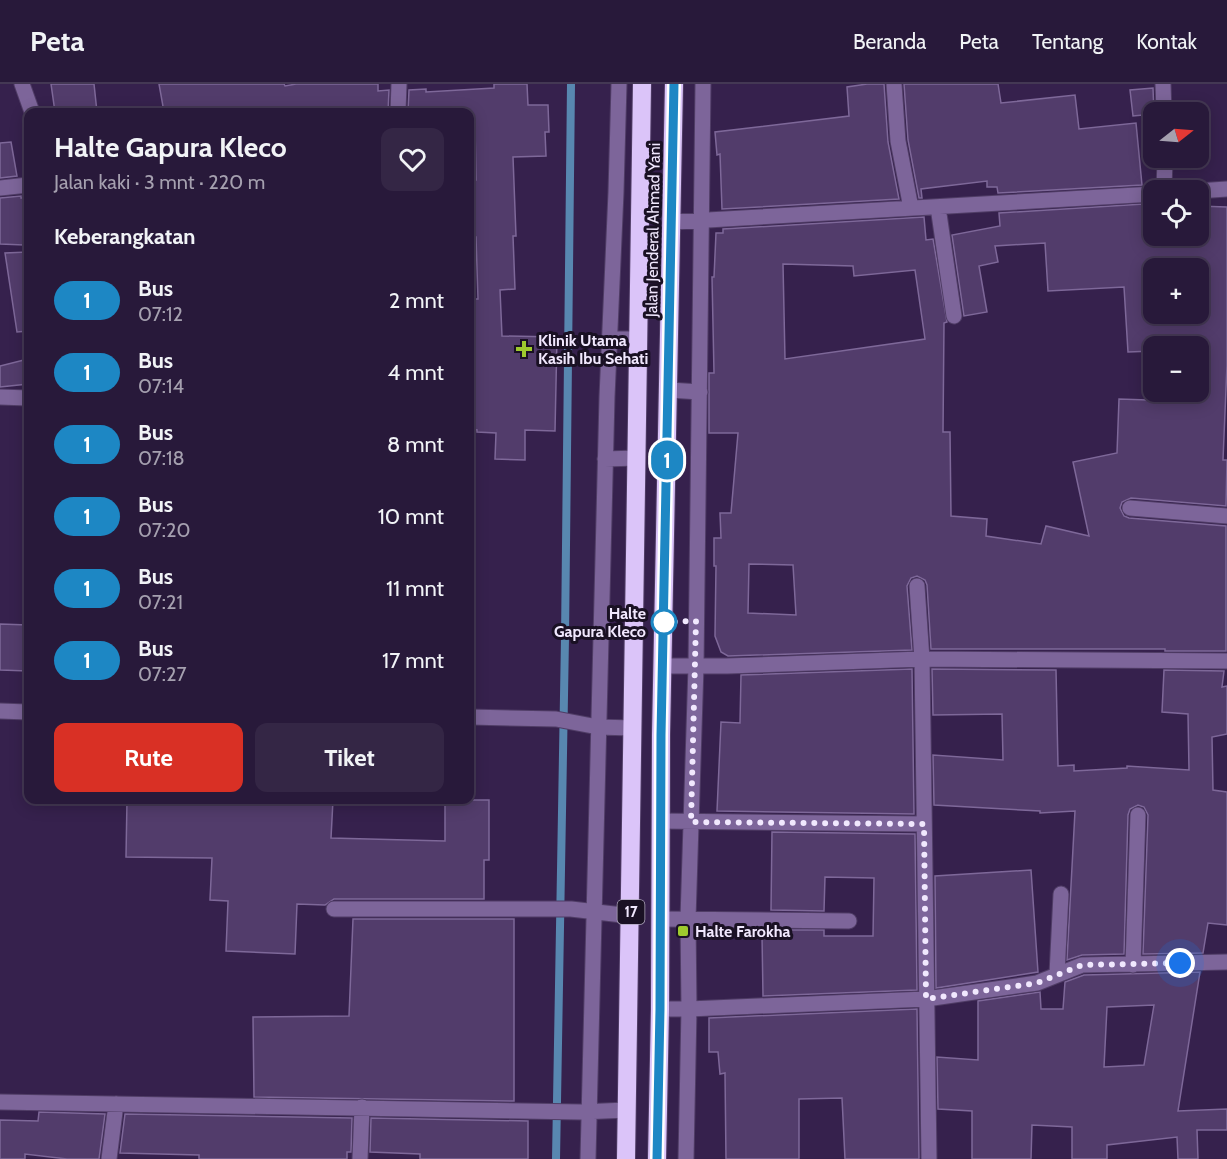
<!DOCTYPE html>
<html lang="id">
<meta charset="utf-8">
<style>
body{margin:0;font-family:Cabin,sans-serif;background:#342645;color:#f1f3f6;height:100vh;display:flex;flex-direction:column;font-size:22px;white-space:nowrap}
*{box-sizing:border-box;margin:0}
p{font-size:20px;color:#a5a0af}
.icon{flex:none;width:33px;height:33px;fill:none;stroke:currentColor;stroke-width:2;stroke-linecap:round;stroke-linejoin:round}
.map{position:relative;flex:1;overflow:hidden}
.side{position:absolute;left:24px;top:24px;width:450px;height:696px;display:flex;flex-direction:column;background:#28193a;border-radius:12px;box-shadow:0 3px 15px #0003,0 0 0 2px #443854}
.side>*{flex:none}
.badge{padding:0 12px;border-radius:20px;font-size:21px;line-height:39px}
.needle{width:39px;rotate:73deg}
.tools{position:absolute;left:1143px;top:18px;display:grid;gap:12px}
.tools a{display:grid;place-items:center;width:66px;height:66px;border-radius:12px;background:#28193a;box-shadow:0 3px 15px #0003,0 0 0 2px #443854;font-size:30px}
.you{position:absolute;width:30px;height:30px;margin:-15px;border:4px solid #fff;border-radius:50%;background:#1a73e8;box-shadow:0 0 0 9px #1a73e833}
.map>.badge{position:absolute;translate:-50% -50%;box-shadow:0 0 0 3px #fff}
h2{padding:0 30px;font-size:22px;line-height:54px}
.round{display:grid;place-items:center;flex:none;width:63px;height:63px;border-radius:12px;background:#342645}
.headline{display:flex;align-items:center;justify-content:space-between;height:102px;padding:0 30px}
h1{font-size:28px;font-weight:800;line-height:45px}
.action{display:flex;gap:12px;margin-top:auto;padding:12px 30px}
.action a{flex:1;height:69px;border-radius:12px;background:#d93025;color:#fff;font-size:24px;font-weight:800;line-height:69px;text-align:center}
.action a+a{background:#342645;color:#f1f3f6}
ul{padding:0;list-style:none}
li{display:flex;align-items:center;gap:18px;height:72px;padding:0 30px}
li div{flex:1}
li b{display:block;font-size:22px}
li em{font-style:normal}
li .badge{min-width:66px;font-weight:700;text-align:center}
header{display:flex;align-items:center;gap:36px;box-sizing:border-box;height:84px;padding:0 30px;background:#28193a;border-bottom:2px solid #443854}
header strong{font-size:28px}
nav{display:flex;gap:33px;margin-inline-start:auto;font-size:21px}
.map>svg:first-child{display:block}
</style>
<header>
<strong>Peta</strong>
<nav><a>Beranda</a><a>Peta</a><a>Tentang</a><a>Kontak</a></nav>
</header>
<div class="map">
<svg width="1227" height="1075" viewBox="0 0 1227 1075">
<rect width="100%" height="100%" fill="#36214d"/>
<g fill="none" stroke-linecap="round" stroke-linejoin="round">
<path stroke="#5887b0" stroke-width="8" d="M556 1075 565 554 571 0"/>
</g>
<path fill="#523c6b" stroke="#7e6899" stroke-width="1.5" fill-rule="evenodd" d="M51 0H94L97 28H55Z
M159 0H284L285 2 296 0H378V7L389 6 388 28H164Z
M494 0H527L528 21H548L549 48H545L546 72 513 73 516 152H513L515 205 500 206 502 252 557 253 555 347 525 346V376L495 375 496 349 477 348V346L470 345V215H478L476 153H470V96H476L475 41H470V28H408L409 6 426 5V8L494 4Z
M867 0H884L888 58 899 115 722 125 720 70 717 71 715 48 849 32 847 3Z
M904 0H998L1001 19 1075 11 1079 45 1136 39 1142 101 998 109 997 103H987V97L921 105 922 114H919L908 56Z
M1153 4 1154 30 1133 32 1130 6Z
M11 58 17 92 0 94V59Z
M21 112V114H25L24 161 0 160V114Z
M1144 120V137L1154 136V152H1198V122L1227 123V281L1223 376H1227L1226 422 1131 414 1122 418 1120 424 1124 432 1129 434 1226 442V567H1165V565H931L927 501 925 496 917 492 911 494 907 502 912 566 728 572 721 568 715 552 716 482H714V454H721L720 429H731L738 349H709V289H714L712 193H714L716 149H723V145L924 133 926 156 933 155 947 238 944 239 943 348H950L951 432 987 435 986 452 1041 460 1046 442 1089 452 1073 378 1117 369 1119 315 1148 316 1149 308H1198V262H1154V267L1128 268 1124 203 1048 207 1045 159 995 162 998 178 979 182 987 228 964 232 952 151 1000 142 999 129ZM783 180 853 182 854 192 915 186 925 255 785 275ZM1154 184H1198V230H1154ZM749 480 793 481 796 531 748 529Z
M28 168V247L17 248 5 169Z
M28 275V300L0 303V282Z
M0 540 28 541V587L0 586Z
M912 585 914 730 717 727 721 638 740 639 741 591Z
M932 585 1056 586 1058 682 1074 681V687L1127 684V682L1189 686 1188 630 1162 628 1164 586 1224 587 1222 603 1227 602V650L1212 653 1213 706 1227 708V841L1208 839 1203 869 1143 870 1148 731 1144 723 1138 721 1130 725 1128 731 1124 870 1082 871 1067 876 1075 727 1040 729V727L934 721 933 671 1003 676 1002 630 933 631Z
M127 716H333L331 754 445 757V716H489V776H484V815H334L325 821 297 820 295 870 226 867 228 817 210 816 212 774 126 773Z
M772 748 915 750 917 906 763 912 762 852H770L771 846H824V852H873L874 794 825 793 824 827 771 826Z
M1031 786 1038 888 936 904 935 792Z
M353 835H514V1017L254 1013 253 933 349 932Z
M1200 888 1178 1027 1227 1025V1046H1197L1198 1075H1178L1177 1053 1107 1061V1075H1072V1043L1032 1041 1031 1075H972V1027L938 1025 937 973 978 976V917L1040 908 1041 925H1063L1065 898 1084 891ZM1154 921 1144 981 1104 983 1107 923Z
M917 925 919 1075H845L842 1014 799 1015V1075H726L725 989 720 990 718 968H709V934Z
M39 1028 105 1030 99 1075H67L25 1070V1075H0V1036L38 1037Z
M125 1030 352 1034 351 1068H347V1075H199V1071L120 1069Z
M371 1034 528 1037V1075H420V1070L370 1068Z"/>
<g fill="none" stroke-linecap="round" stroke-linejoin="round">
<g stroke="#503d66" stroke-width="17">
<path id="minor" d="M22 0 32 28
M894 0 898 57 911 124
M1163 0 1164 28
M398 28 399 0
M0 104 28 101
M1164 106 1165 74
M1198 107 1227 105
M938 123 954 232
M673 138 1154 110
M609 255H639
M669 306 700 308
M0 313 28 314
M605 375 637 374
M1130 424 1227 432
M917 502 922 575 929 1075
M663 582H727L922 575 1227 577
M0 627 28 628
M470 633 556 635 598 643 632 644
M660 737 924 740
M334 825H571L631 832
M660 835 849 837
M1133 881 1138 731
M1057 890 1061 810
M660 925H689L926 915 1037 899 1082 881 1227 878
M0 1018 581 1028 627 1026
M109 1075 116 1020
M360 1075 362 1023
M588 1075 607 313 616 108 619 0
M686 1075 689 925 688 835 696 582 703 0"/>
</g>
<g stroke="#503d66" stroke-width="20">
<path id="highway" d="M626 1075 642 0
M657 1075 660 925 661 651 674 0"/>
</g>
<use href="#minor" stroke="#7d659a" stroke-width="15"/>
<use href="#highway" stroke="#dbc4f9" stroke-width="18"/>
</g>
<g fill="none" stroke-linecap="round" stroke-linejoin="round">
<g stroke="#fff" stroke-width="14">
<path id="line" d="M657 1075 660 925 661 651 674 0"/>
</g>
<use href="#line" stroke="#1d87c4" stroke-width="9"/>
<path stroke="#f1e8fe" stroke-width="6" stroke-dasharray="0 10.8" d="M664 538 696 537 691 738 924 740 926 915 1037 899 1082 881 1180 879"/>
</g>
<g fill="#9eca2e" stroke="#1a1124" stroke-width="2">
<path d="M521 256h6v6h6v6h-6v6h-6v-6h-6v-6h6z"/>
<rect x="677" y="841" width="12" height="12" rx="3"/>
</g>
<circle fill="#fff" stroke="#1d87c4" stroke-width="3" cx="664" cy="538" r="12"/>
<g text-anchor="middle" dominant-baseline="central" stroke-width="6" stroke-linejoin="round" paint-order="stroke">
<rect fill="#1a1124" stroke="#b0a8bd" stroke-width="1.5" x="617.5" y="816" width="27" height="24" rx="4.5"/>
<g font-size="15" font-weight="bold" fill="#f1e8fe">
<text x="631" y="828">17</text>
</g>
<g font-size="16" fill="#f1e8fe" stroke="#1a1124">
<text transform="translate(653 146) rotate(-89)">Jalan Jenderal Ahmad Yani</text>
</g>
<g font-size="16" font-weight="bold" fill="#f1e8fe" stroke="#1a1124" text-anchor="start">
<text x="538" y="256">Klinik Utama<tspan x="538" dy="18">Kasih Ibu Sehati</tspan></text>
<text x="695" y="847">Halte Farokha</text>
</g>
<g font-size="16" font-weight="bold" fill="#f1e8fe" stroke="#1a1124" text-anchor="end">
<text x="646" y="529">Halte<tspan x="646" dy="18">Gapura Kleco</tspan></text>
</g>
</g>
</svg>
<div class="tools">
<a><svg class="needle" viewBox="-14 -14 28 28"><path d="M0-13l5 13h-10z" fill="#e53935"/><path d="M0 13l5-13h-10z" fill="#a5a0af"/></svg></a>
<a><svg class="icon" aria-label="locate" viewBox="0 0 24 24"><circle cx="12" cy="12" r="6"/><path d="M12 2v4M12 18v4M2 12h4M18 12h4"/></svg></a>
<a>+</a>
<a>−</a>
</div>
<div class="you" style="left:1180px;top:879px"></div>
<b class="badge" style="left:667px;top:376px;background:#1d87c4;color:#fff">1</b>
<section class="side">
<div class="headline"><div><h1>Halte Gapura Kleco</h1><p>Jalan kaki · 3 mnt · 220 m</p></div><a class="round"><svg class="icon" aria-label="heart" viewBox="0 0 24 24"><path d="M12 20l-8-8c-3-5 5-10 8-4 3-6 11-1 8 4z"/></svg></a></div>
<h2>Keberangkatan</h2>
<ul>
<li><span class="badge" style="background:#1d87c4;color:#fff">1</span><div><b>Bus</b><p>07:12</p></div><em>2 mnt</em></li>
<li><span class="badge" style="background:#1d87c4;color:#fff">1</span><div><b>Bus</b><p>07:14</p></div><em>4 mnt</em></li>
<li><span class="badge" style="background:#1d87c4;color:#fff">1</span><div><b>Bus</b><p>07:18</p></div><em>8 mnt</em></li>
<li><span class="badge" style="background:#1d87c4;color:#fff">1</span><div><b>Bus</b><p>07:20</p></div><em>10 mnt</em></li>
<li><span class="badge" style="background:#1d87c4;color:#fff">1</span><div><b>Bus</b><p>07:21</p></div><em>11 mnt</em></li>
<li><span class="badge" style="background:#1d87c4;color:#fff">1</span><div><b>Bus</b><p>07:27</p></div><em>17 mnt</em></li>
</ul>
<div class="action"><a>Rute</a><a>Tiket</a></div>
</section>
</div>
